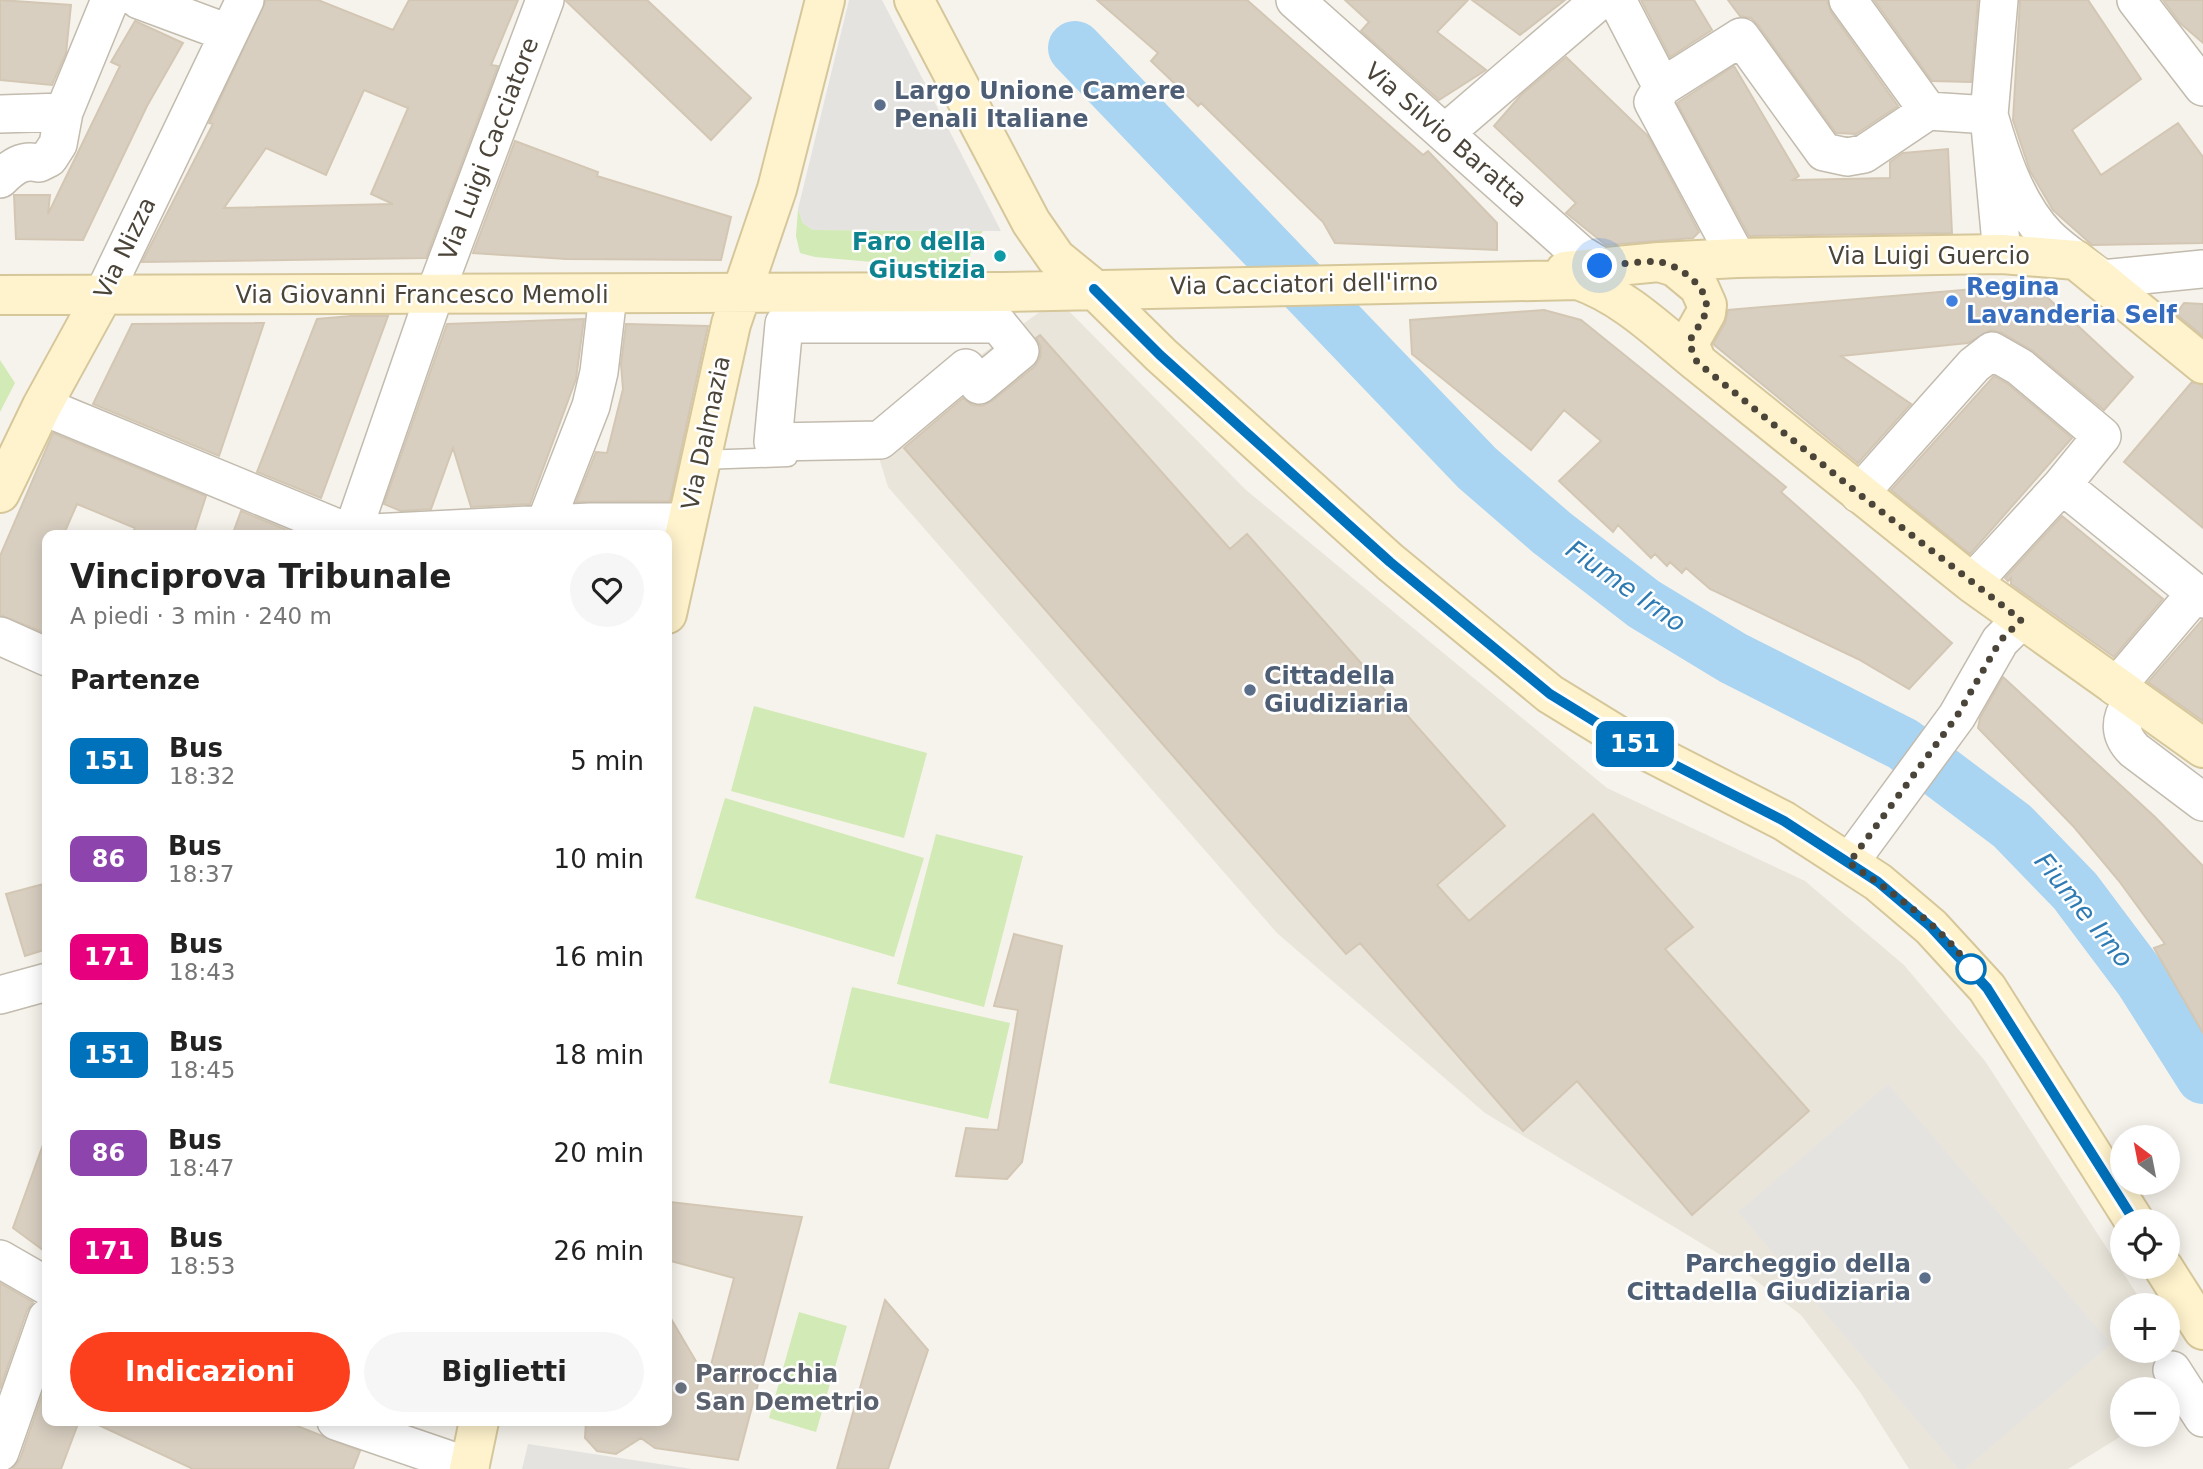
<!DOCTYPE html>
<html lang="it">
<meta charset="utf-8">
<style>
body{margin:0;font-family:"DejaVu Sans",sans-serif;background:#f6f6f6;color:#222;height:100vh;display:flex;flex-direction:column;font-size:26px;white-space:nowrap}
*{box-sizing:border-box;margin:0}
p{font-size:23px;color:#767676}
.icon{flex:none;width:38px;height:38px;fill:none;stroke:currentColor;stroke-width:2;stroke-linecap:round;stroke-linejoin:round}
.map{position:relative;flex:1;overflow:hidden}
.drawer{position:absolute;left:42px;top:530px;width:630px;height:896px;display:flex;flex-direction:column;background:#fff;border-radius:14px;box-shadow:0 4px 18px #0003}
.drawer>*{flex:none}
.badge{padding:0 14px;border-radius:10px;font-size:24px;line-height:46px}
.needle{width:46px;rotate:328deg}
.tools{position:absolute;left:2110px;top:1125px;display:grid;gap:14px}
.tools a{display:grid;place-items:center;width:70px;height:70px;border-radius:50%;background:#fff;box-shadow:0 4px 18px #0003;font-size:35px}
.you{position:absolute;width:35px;height:35px;margin:-18px;border:5px solid #fff;border-radius:50%;background:#1a73e8;box-shadow:0 0 0 10px #1a73e833}
.map>.badge{position:absolute;translate:-50% -50%;box-shadow:0 0 0 4px #fff}
h2{padding:0 28px;font-size:26px;line-height:63px}
.round{display:grid;place-items:center;flex:none;width:74px;height:74px;border-radius:37px;background:#f6f6f6}
.headline{display:flex;align-items:center;justify-content:space-between;height:119px;padding:0 28px}
h1{font-size:33px;font-weight:700;line-height:52px}
.action{display:flex;gap:14px;margin-top:auto;padding:14px 28px}
.action a{flex:1;height:80px;border-radius:42px;background:#fc3f1d;color:#fff;font-size:28px;font-weight:700;line-height:80px;text-align:center}
.action a+a{background:#f6f6f6;color:#222}
ul{padding:0;list-style:none}
li{display:flex;align-items:center;gap:21px;height:98px;padding:0 28px}
li div{flex:1}
li b{display:block;font-size:26px}
li em{font-style:normal}
li .badge{min-width:77px;font-weight:700;text-align:center}
.map>svg:first-child{display:block}
</style>
<div class="map">
<svg width="2203" height="1469" viewBox="0 0 2203 1469">
<rect width="100%" height="100%" fill="#f6f3ec"/>
<path fill="#eae5da" d="M1057 299 1246 490 1607 788 1805 881 1904 965 1985 1061 2144 1305 2123 1306V1351H2168V1341L2200 1388 2168 1407V1390H2123V1435L2068 1469H1909L1860 1392 1801 1315 1729 1260 1485 1113 1277 933 888 487 872 435Z"/>
<path fill="#d2eab5" d="M798 209 803 223 813 230 983 231 973 245 965 270 815 257 800 253 796 236Z
M0 360 15 383 0 412Z
M754 706 927 753 904 838 731 791Z
M725 798 924 858 894 957 695 898Z
M936 834 1023 856 984 1007 897 984Z
M852 987 1010 1023 988 1119 829 1083Z
M799 1312 847 1326 816 1432 769 1418Z"/>
<path fill="#e5e3e0" d="M849 0H882L1001 231 813 230 803 223 798 209Z
M1888 1084 2111 1344 1965 1469H1959L1738 1212Z
M528 1444 692 1469H522Z"/>
<g fill="none" stroke-linecap="round" stroke-linejoin="round">
<path stroke="#a9d4f2" stroke-width="54" d="M1075 48 1477 468 1552 533 1644 604 1733 658 1903 744 2012 826 2075 891 2141 979 2203 1077"/>
</g>
<path fill="#d8cfc1" stroke="#d3c7b4" stroke-width="2" fill-rule="evenodd" d="M0 0 71 5 66 53 52 85 0 80Z
M266 0H318L393 30 409 0H518L491 65 498 66 426 258 142 262 213 124 209 123ZM364 90 408 108 371 194 393 204 224 208 266 148 326 175Z
M565 0H647L751 98 711 140Z
M1097 0H1247L1423 155 1428 151 1497 223V250L1335 243 1323 222 1201 103 1198 106 1151 61 1158 53Z
M1345 0H1468L1437 32 1486 70 1439 100 1361 31 1369 22Z
M1472 0H1565L1520 35Z
M1641 0H1694L1712 30 1670 57Z
M1728 0H1827L1831 12 1898 106 1856 134 1836 133 1758 25 1751 18 1740 16Z
M1874 0H1978L1971 82 1932 81Z
M2020 0H2088L2141 79 2072 130 2101 175 2178 123 2203 157V243L2092 245 2053 210 2030 171 2013 120Z
M2163 0H2203V43L2180 23Z
M135 21 183 43 147 106 83 240 16 239 14 195H50L48 214 120 66 111 62Z
M1566 57 1648 136 1699 232 1693 238 1606 245 1566 213 1576 203 1494 126 1521 95Z
M1734 66 1799 176 1793 180 1890 178V162L1903 153 1948 149 1952 233 1749 236 1677 103Z
M515 141 598 172 597 176 731 217 721 260 566 259 473 253Z
M2033 284 2133 377 2104 410 2033 351 2002 333 1991 330 1968 343 1841 356 1911 404 1858 463 1713 344 1725 323 1728 310Z
M2184 303 2203 304V336L2176 314Z
M1544 310 1581 320 1653 378 1786 487 1781 492 1952 643 1909 689 1858 659 1710 589 1686 568 1682 573 1670 562 1667 566 1655 554 1651 558 1618 525 1613 532 1559 481 1601 441 1564 410 1531 450 1412 354 1410 320Z
M351 316H388L321 498 257 472 317 319Z
M584 319 576 379 530 504 471 507 453 448 431 509 401 511 384 504 447 324Z
M264 323 219 456 93 404 132 324Z
M626 324 708 326 670 501 576 502 596 452 607 453 623 389 621 364Z
M1040 335 1230 549 1247 534 1505 826 1437 885 1469 921 1593 814 1693 927 1665 949 1809 1111 1692 1215 1577 1081 1523 1131 1360 943 1346 954 904 448 963 398 972 405 982 406 992 401 1034 367 1040 358 1041 347 1036 338Z
M1994 376 2008 384 2072 438 1970 554 1891 490Z
M2192 382 2203 385V528L2124 462Z
M53 433 206 496 193 536H131L135 528 77 504 63 536H47V634L0 615V556Z
M241 511 301 536H232Z
M2062 516 2163 599 2114 657 2011 584V578L2008 581 2005 578Z
M2203 619V721L2148 682Z
M2003 677 2155 817 2203 866V1033L2154 948 2165 944 2119 881 2074 827 1978 728 1980 718Z
M47 883V949L25 956 6 894Z
M1014 934 1062 946 1022 1162 1007 1179 956 1176 966 1128 998 1130 1018 1010 994 1006Z
M44 1142 47 1143V1253L13 1228Z
M670 1202 802 1217 738 1460 655 1448 641 1438 616 1454 597 1451 585 1438 586 1421H667V1312L707 1380 734 1278 667 1260V1216Z
M0 1283 33 1302 27 1311 0 1389Z
M885 1300 928 1350 888 1469H837Z
M47 1381V1421H79L61 1469H12L20 1459Z
M90 1421H285L360 1451 353 1469H193Z"/>
<g fill="none" stroke-linecap="round" stroke-linejoin="round">
<g stroke="#c2bbae" stroke-width="21">
<path id="lane" d="M700 460 788 457"/>
</g>
<g stroke="#c2bbae" stroke-width="40">
<path id="street" d="M139 0 228 33
M1295 0 1580 254 1600 266
M1617 0 1662 87
M1848 0 1928 111 1989 115
M1999 0 1989 115 2002 254
M2136 0 2203 87
M0 114 64 112
M1989 115C2001 156 2016 204 2047 236 2063 252 2084 265 2102 279L2203 269
M1445 133 1600 0
M0 179C12 167 22 159 39 163L49 158 58 144 64 112 110 0
M1737 258 1653 102 1662 87 1741 37 1824 152 1847 157 1864 154 1928 111
M104 293 245 0
M784 324H998L1020 351 979 385 966 368 880 440 773 442Z
M42 406 352 534 590 522H687
M1859 494 1974 365 1992 351 2020 367 2102 436 2062 485 2203 599
M545 524 591 406 599 372 608 295
M351 536 434 296 545 0
M1972 583 2062 485
M0 636 47 657
M2116 687 2195 594
M2138 702 2131 703C2119 720 2119 735 2134 750L2203 802
M1849 863 1957 716 2000 641 2021 620
M0 995 47 982
M0 1259 47 1286
M2172 1370 2203 1418
M336 1421 470 1467
M0 1452 47 1318"/>
</g>
<g stroke="#d6c79b" stroke-width="42">
<path id="secondary" d="M914 0 1031 222 1056 258 1094 289 1161 355 1390 562 1550 694 1620 737 1784 821 1878 882 1931 927 1987 988 2135 1222
M1659 262 1737 258 2002 254 2076 260 2203 364
M1565 271 1659 262 1675 267 1699 287 1707 305 1706 313 1689 343 1697 362 1972 583 2203 748
M0 295 1003 292 1578 280C1624 296 1659 331 1697 362
M0 493 42 406 104 293
M667 614 731 324 777 189 825 0
M2163 1267 2203 1330
M469 1469 479 1421"/>
</g>
<use href="#lane" stroke="#fff" stroke-width="18"/>
<use href="#street" stroke="#fff" stroke-width="37"/>
<use href="#secondary" stroke="#fff3cd" stroke-width="38"/>
</g>
<g fill="none" stroke-linecap="round" stroke-linejoin="round">
<g stroke="#fff" stroke-width="16">
<path id="line" d="M1094 289 1160 355 1390 562 1550 694 1620 737 1784 821 1878 882 1931 927 1987 988 2135 1222"/>
</g>
<use href="#line" stroke="#0072bc" stroke-width="10"/>
<path stroke="#4b4439" stroke-width="7" stroke-dasharray="0 12.6" d="M1600 266C1619 265 1642 260 1660 262 1679 265 1710 288 1706 309 1705 321 1693 332 1689 343L1697 362 1859 494 2021 620 2000 641 1957 716 1849 863C1891 891 1946 930 1971 969"/>
</g>
<g fill="#5c6f8a" stroke="#fff" stroke-width="2.5">
<circle cx="880" cy="105" r="7"/>
<circle cx="1250" cy="690" r="7"/>
<circle cx="1925" cy="1278" r="7"/>
</g>
<circle fill="#0f9aa8" stroke="#fff" stroke-width="2.5" cx="1000" cy="256" r="7"/>
<circle fill="#3f7fe0" stroke="#fff" stroke-width="2.5" cx="1952" cy="301" r="7"/>
<circle fill="#fff" stroke="#0072bc" stroke-width="3.5" cx="1971" cy="969" r="14"/>
<circle fill="#6b7280" stroke="#fff" stroke-width="2.5" cx="681" cy="1388" r="7"/>
<g text-anchor="middle" dominant-baseline="central" stroke-width="5" stroke-linejoin="round" paint-order="stroke">
<g font-size="24" font-weight="bold" fill="#4e5e75" stroke="#fff" text-anchor="start">
<text x="894" y="91">Largo Unione Camere<tspan x="894" dy="28">Penali Italiane</tspan></text>
<text x="1264" y="676">Cittadella<tspan x="1264" dy="28">Giudiziaria</tspan></text>
<text x="1911" y="1264" text-anchor="end">Parcheggio della<tspan x="1911" dy="28">Cittadella Giudiziaria</tspan></text>
</g>
<g font-size="24" fill="#4b4439" stroke="#fff">
<text transform="translate(1446 135) rotate(41)">Via Silvio Baratta</text>
<text transform="translate(489 149) rotate(-69)">Via Luigi Cacciatore</text>
<text transform="translate(125 248) rotate(-64)">Via Nizza</text>
<text x="1929" y="256">Via Luigi Guercio</text>
<text transform="translate(1304 284) rotate(-1)">Via Cacciatori dell'irno</text>
<text x="422" y="295">Via Giovanni Francesco Memoli</text>
<text transform="translate(706 433) rotate(-78)">Via Dalmazia</text>
</g>
<g font-size="24" font-weight="bold" fill="#0d838f" stroke="#fff" text-anchor="end">
<text x="986" y="242">Faro della<tspan x="986" dy="28">Giustizia</tspan></text>
</g>
<g font-size="24" font-weight="bold" fill="#366cbe" stroke="#fff" text-anchor="start">
<text x="1966" y="287">Regina<tspan x="1966" dy="28">Lavanderia Self</tspan></text>
</g>
<g font-size="24" font-weight="bold" fill="#5b616d" stroke="#fff" text-anchor="start">
<text x="695" y="1374">Parrocchia<tspan x="695" dy="28">San Demetrio</tspan></text>
</g>
<g font-size="26" font-style="italic" fill="#2e7ab2" stroke="#fff">
<text transform="translate(1626 586) rotate(35)">Fiume Irno</text>
<text transform="translate(2084 910) rotate(51)">Fiume Irno</text>
</g>
</g>
</svg>
<div class="tools">
<a><svg class="needle" viewBox="-14 -14 28 28"><path d="M0-13l5 13h-10z" fill="#e53935"/><path d="M0 13l5-13h-10z" fill="#767676"/></svg></a>
<a><svg class="icon" aria-label="locate" viewBox="0 0 24 24"><circle cx="12" cy="12" r="6"/><path d="M12 2v4M12 18v4M2 12h4M18 12h4"/></svg></a>
<a>+</a>
<a>−</a>
</div>
<div class="you" style="left:1600px;top:266px"></div>
<b class="badge" style="left:1635px;top:744px;background:#0072bc;color:#fff">151</b>
<section class="drawer">
<div class="headline"><div><h1>Vinciprova Tribunale</h1><p>A piedi · 3 min · 240 m</p></div><a class="round"><svg class="icon" aria-label="heart" viewBox="0 0 24 24"><path d="M12 20l-8-8c-3-5 5-10 8-4 3-6 11-1 8 4z"/></svg></a></div>
<h2>Partenze</h2>
<ul>
<li><span class="badge" style="background:#0072bc;color:#fff">151</span><div><b>Bus</b><p>18:32</p></div><em>5 min</em></li>
<li><span class="badge" style="background:#8e44ad;color:#fff">86</span><div><b>Bus</b><p>18:37</p></div><em>10 min</em></li>
<li><span class="badge" style="background:#e6007e;color:#fff">171</span><div><b>Bus</b><p>18:43</p></div><em>16 min</em></li>
<li><span class="badge" style="background:#0072bc;color:#fff">151</span><div><b>Bus</b><p>18:45</p></div><em>18 min</em></li>
<li><span class="badge" style="background:#8e44ad;color:#fff">86</span><div><b>Bus</b><p>18:47</p></div><em>20 min</em></li>
<li><span class="badge" style="background:#e6007e;color:#fff">171</span><div><b>Bus</b><p>18:53</p></div><em>26 min</em></li>
</ul>
<div class="action"><a>Indicazioni</a><a>Biglietti</a></div>
</section>
</div>
